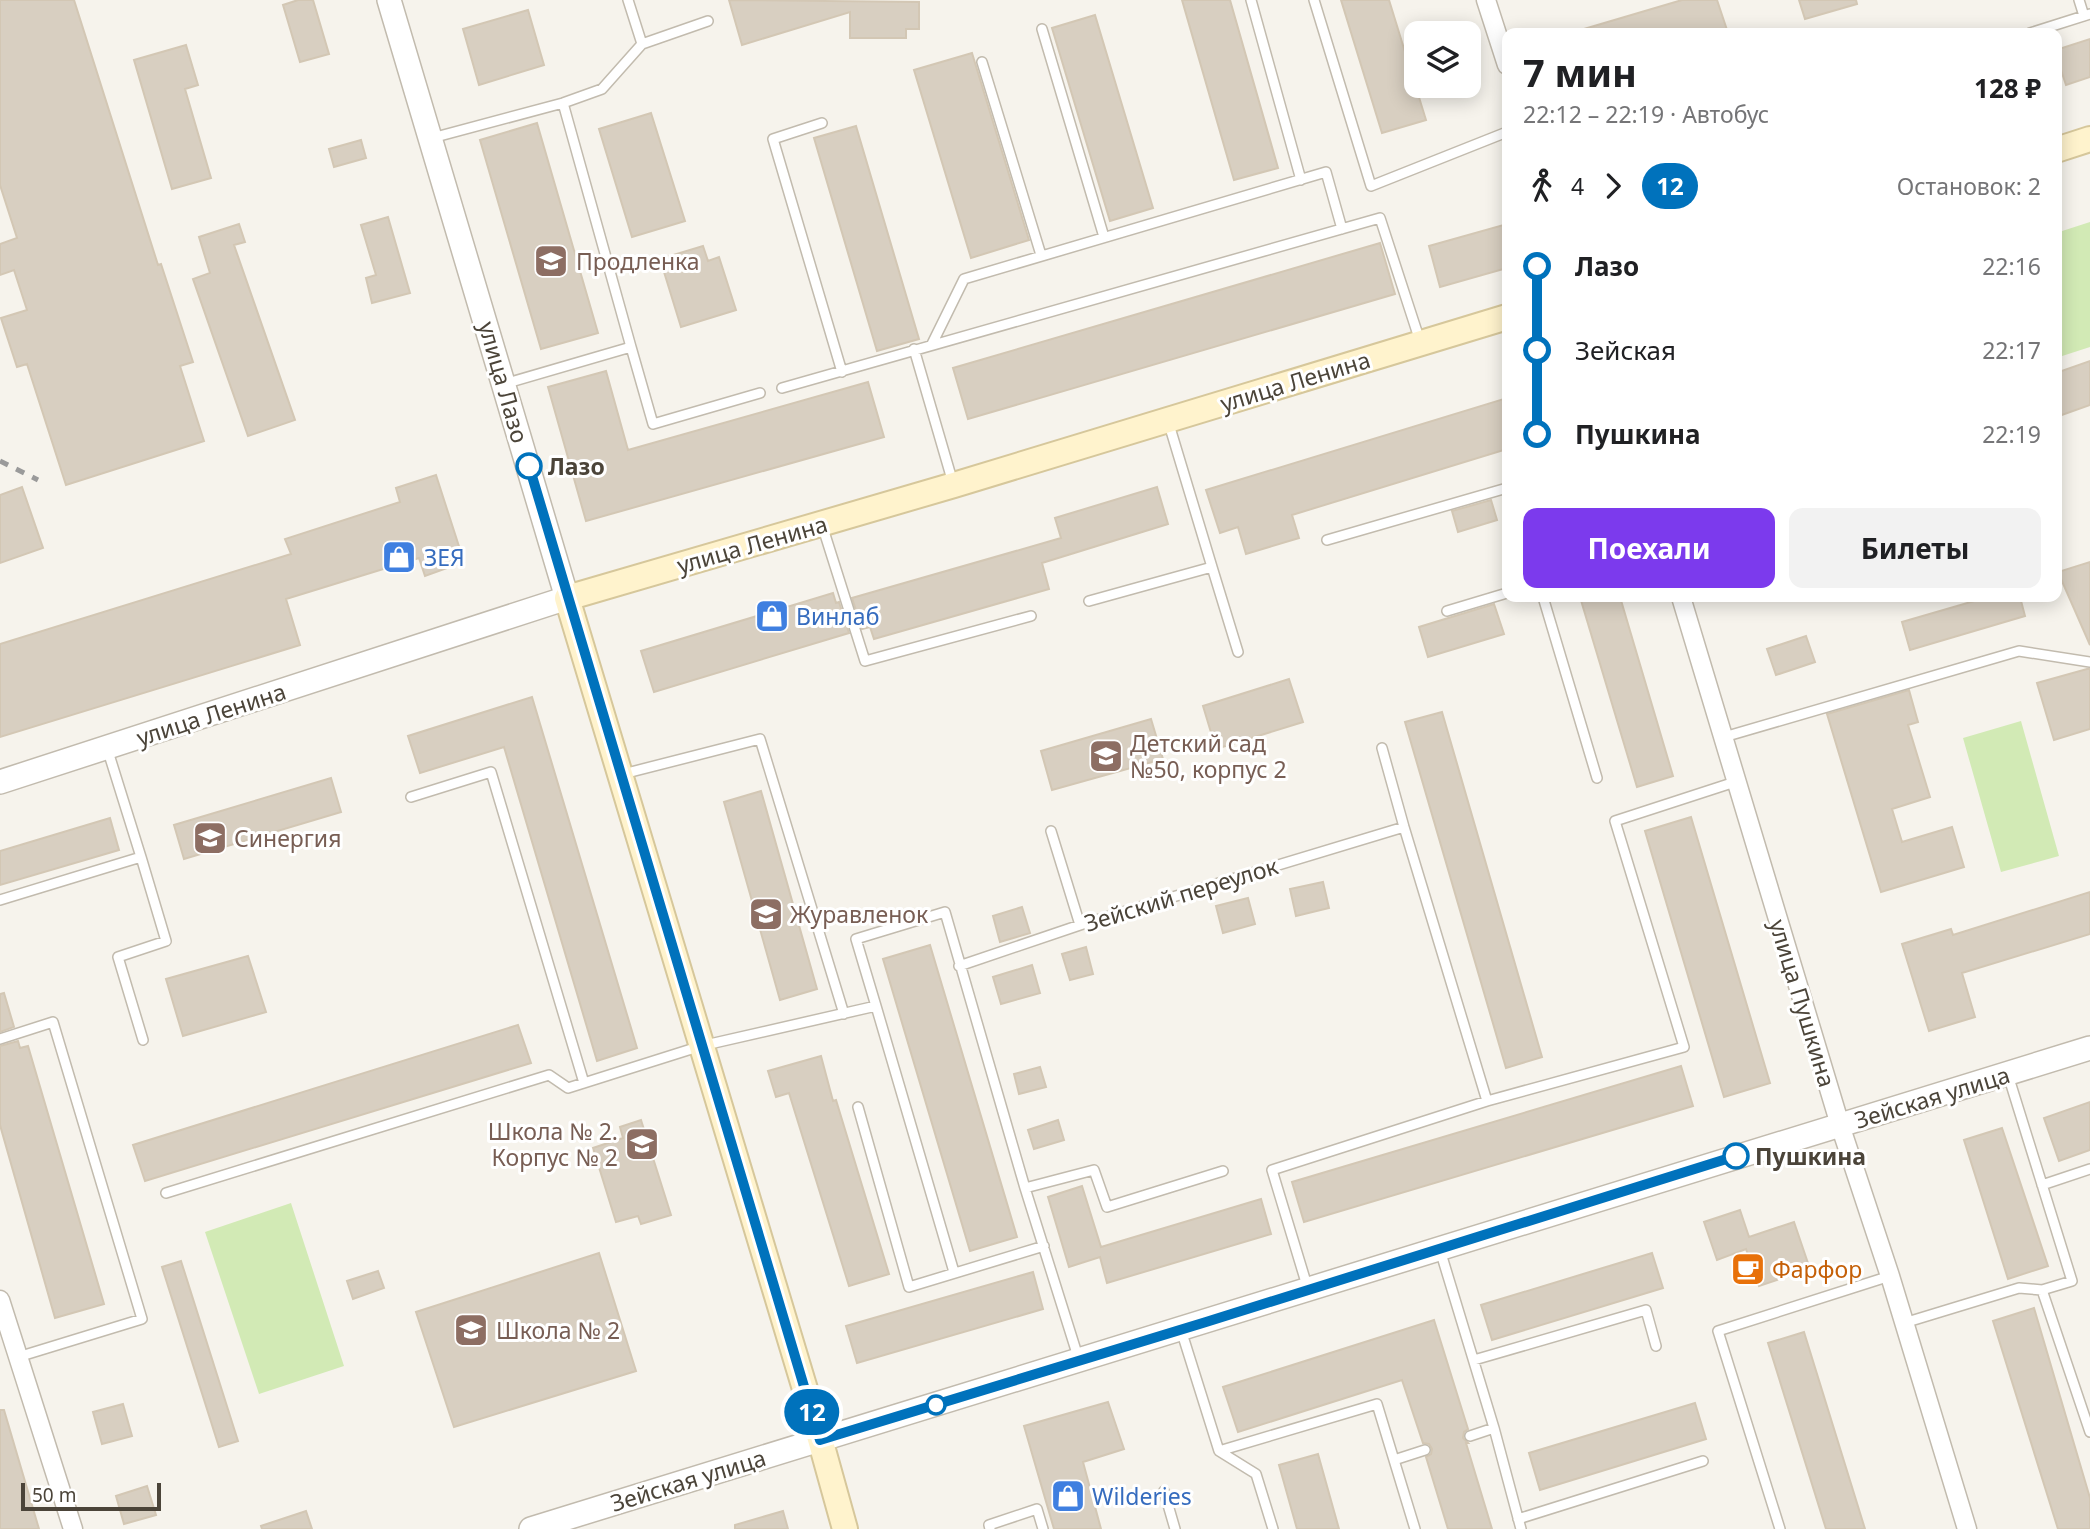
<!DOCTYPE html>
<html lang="ru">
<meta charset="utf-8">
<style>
body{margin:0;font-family:"Noto Sans",sans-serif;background:#f2f2f2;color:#202124;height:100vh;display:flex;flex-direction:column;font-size:26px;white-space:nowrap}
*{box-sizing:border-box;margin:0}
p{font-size:23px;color:#757577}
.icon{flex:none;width:38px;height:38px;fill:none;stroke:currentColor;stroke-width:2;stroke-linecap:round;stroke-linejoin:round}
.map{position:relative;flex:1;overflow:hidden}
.details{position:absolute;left:1502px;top:28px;width:560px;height:574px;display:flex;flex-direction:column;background:#fff;border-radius:14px;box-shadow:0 4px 18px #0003}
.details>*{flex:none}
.badge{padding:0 14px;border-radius:23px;font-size:24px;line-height:46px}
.tools{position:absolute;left:1404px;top:21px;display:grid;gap:14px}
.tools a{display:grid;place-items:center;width:77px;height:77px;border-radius:14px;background:#fff;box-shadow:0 4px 18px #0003;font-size:35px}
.scale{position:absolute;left:21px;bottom:18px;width:140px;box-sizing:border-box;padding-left:7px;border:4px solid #4b4439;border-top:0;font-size:19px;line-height:24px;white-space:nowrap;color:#4b4439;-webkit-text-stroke:5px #fff;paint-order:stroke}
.map>.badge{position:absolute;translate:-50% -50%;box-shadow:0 0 0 4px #fff}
.legs{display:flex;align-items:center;gap:10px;height:77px;padding:0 21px;font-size:23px}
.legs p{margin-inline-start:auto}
.summary{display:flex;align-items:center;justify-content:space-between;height:119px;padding:0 21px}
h1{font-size:38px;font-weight:700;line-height:52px}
.action{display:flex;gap:14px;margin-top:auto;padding:14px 21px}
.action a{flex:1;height:80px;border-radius:14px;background:#7c3aed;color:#fff;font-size:28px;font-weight:700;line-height:80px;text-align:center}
.action a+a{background:#f2f2f2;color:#202124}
ul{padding:0 21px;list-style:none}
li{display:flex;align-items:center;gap:24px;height:84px;font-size:26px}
li i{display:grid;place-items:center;width:10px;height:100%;margin:0 9px;background:currentColor}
li i::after{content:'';width:18px;height:18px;margin:-9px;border:5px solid;border-radius:50%;background:#fff}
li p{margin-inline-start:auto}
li:first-child i{background:linear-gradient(#0000 50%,currentColor 0)}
li:last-child i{background:linear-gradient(currentColor 50%,#0000 0)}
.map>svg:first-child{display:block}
</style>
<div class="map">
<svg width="2090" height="1529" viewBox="0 0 2090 1529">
<rect width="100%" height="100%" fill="#f6f3ec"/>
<path fill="#d2eab5" d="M2090 222V347L2056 358V233Z
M2021 721 2059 856 2001 872 1963 738Z
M291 1203 344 1366 259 1394 205 1232Z"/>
<path fill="#d8cfc1" stroke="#d3c7b4" stroke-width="2" d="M0 0H74L158 265 161 264 193 362 180 366 204 441 66 485 27 364 17 367 1 318 27 310 14 270 0 275V244L17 238 0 185Z
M298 0H313L329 54 300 62 283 5Z
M729 0 919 2V29H906V38H850V12L742 45Z
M1182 0H1230L1278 168 1234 180Z
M1341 0H1389L1426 120 1382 133Z
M1682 0H1717L1728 33H1585L1584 29Z
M1799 0H1856L1857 4 1805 19Z
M528 10 544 65 479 85 463 29Z
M1095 15 1153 208 1110 221 1052 28Z
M2090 39V77L2066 85 2061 70 2056 71V50Z
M186 45 198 85 185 89 211 178 172 189 134 60Z
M972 53 1029 240 971 258 914 70Z
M651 113 685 221 632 237 599 129Z
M537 123 598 333 541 349 480 140Z
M856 126 919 339 877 351 814 138Z
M361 140 366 158 334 167 329 149Z
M388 217 410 293 372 303 366 278 376 275 361 225Z
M239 224 245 242 234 245 295 420 248 436 193 279 210 273 199 237Z
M1507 224V268L1440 287 1429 246Z
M1380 243 1395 294 968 419 953 368Z
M703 246 708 261 719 257 736 310 681 327 660 259Z
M2090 361V405L2056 417V373Z
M606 371 628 450 868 382 884 437 586 521 548 387Z
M1507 398V449L1292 515 1299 538 1246 554 1238 527 1220 533 1206 490Z
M436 475 464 562 425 576 419 558 286 599 300 645 0 737V644L291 554 285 539 400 502 396 488Z
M22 487 43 548 0 563V495Z
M1157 487 1168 524 1042 563 1049 589 874 639 870 627 862 629 852 598 1061 538 1055 518Z
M1491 500 1497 520 1458 532 1452 511Z
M2090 562V645L2058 572Z
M833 593 836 603 839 602 849 633 654 692 641 651Z
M1580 597H1620L1673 776 1637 787Z
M1988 597H2020L2025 616 1910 650 1902 622Z
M1494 604 1504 634 1428 657 1419 627Z
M1806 636 1815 662 1776 675 1767 649Z
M2087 669H2090V729L2054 740 2037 683Z
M1289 679 1303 722 1216 749 1203 706Z
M1909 690 1918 722 1908 725 1930 797 1892 809 1902 842 1952 827 1964 867 1881 892 1827 714Z
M532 697 637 1048 597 1061 504 747 420 773 408 736Z
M1442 712 1542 1057 1506 1068 1405 722Z
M1151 719 1163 759 1052 790 1041 751Z
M331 778 341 812 184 859 174 825Z
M761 791 817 989 780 1000 724 802Z
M1691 817 1770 1083 1724 1097 1645 831Z
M110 818 119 850 0 885V851Z
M1323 882 1329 908 1296 916 1290 889Z
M2090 892V934L1962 973 1975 1017 1929 1031 1902 944 1951 929 1953 935Z
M1248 898 1255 924 1223 933 1216 906Z
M1022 907 1030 933 1000 942 993 916Z
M930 945 1017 1237 970 1251 883 959Z
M1086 947 1093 974 1070 980 1062 954Z
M248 956 266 1012 183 1036 166 979Z
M1032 965 1040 993 1001 1004 993 977Z
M4 993 14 1027 0 1032V994Z
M518 1025 531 1063 145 1181 133 1145Z
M18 1041 20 1048 28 1046 104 1304 55 1318 0 1125V1046Z
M821 1056 833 1101 836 1100 889 1274 849 1286 789 1093 776 1097 768 1071Z
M1681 1066 1693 1106 1304 1222 1292 1182Z
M1040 1067 1046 1087 1019 1094 1014 1074Z
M2090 1102V1150L2059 1161 2044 1118Z
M641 1120 671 1215 641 1224 638 1216 616 1222 593 1148 623 1138 620 1127Z
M1058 1120 1064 1140 1034 1149 1028 1130Z
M2002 1128 2048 1266 2008 1279 1964 1140Z
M1082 1186 1101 1247 1261 1199 1271 1234 1107 1283 1100 1257 1069 1267 1048 1197Z
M1740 1210 1749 1237 1794 1222 1810 1269 1759 1286 1746 1249 1717 1260 1704 1222Z
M599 1253 636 1371 454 1427 416 1312Z
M1652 1253 1663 1288 1492 1340 1481 1305Z
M181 1261 238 1441 219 1447 162 1267Z
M378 1271 384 1288 353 1299 347 1281Z
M1033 1272 1043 1309 857 1363 846 1326Z
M2034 1308 2090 1498V1529H2058L1993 1321Z
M1434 1320 1468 1429 1464 1432 1463 1438 1468 1443H1466L1492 1529H1448L1426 1457 1431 1454 1432 1449 1429 1444 1423 1443 1402 1380 1238 1432 1223 1387Z
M1804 1332 1865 1529H1826L1768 1343Z
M1108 1402 1124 1449 1083 1462 1101 1529H1054L1024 1426Z
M1695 1403 1706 1439 1540 1490 1529 1453Z
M123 1404 132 1436 102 1444 93 1412Z
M0 1410H4L39 1529H0Z
M1318 1454 1339 1529H1297L1279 1465Z
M147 1486 156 1515 124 1524 116 1496Z
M306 1511 312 1529H262L261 1526Z
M783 1511 788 1529H735V1525Z"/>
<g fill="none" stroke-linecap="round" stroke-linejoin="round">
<g stroke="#c2bbae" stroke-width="12">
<path id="service" d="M1251 0 1301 180
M1314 0 1371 186 1507 132
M2079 0 2084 16
M1042 29 1104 237
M2030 33 2090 14
M642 44 708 21
M982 62 1041 255
M822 123 773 139 842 372
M432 138 563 103 602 89 642 44 628 0
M932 344 964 279 1326 172 1342 229
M631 347 653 424 760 393
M914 349 953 483
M504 384 631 347 563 103
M782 388 1380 218 1420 341
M822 525 865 661 1031 616
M1327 540 1507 488
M1212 567 1238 652
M1543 597 1597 778
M1089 601 1212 567 1168 421
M1447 611 1507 593
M1724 737 2019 651 2090 662
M1382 748 1404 827 1487 1101
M623 774 760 739 844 1014
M411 797 491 772 584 1083
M1051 831 1080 925
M141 857 166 941 118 957 143 1040
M0 900 141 857 107 748
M959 966 1080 925 1404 827
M876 1006 954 1272
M0 1039 53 1022 142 1319 18 1357
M2008 1075 2072 1281 2042 1290 2090 1432
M858 1107 909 1287 1044 1246
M2042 1185 2090 1169
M166 1193 549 1075 568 1088 701 1046 876 1006 856 939 945 912 1025 1188
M1440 1250 1494 1428 1521 1529
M1308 1289 1272 1170 1487 1101 1684 1047 1615 821 1738 781
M1904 1323 2019 1288 2042 1290
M1181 1330 1219 1451 1377 1404 1394 1460 1425 1450
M1079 1360 1025 1188 1094 1170 1107 1207 1223 1171
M1474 1360 1646 1310 1656 1346
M1470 1436 1494 1428
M1219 1451 1256 1474 1273 1529
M1394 1460 1415 1529
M1164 1491 1175 1529
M1518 1519 1703 1461
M990 1529 989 1525 1037 1509 1043 1529
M1780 1529 1718 1331 1890 1276"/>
</g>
<g stroke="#c2bbae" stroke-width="21">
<path id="minor" d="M1486 0 1507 65
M1681 597 1840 1125 1890 1276 1967 1529
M0 1300 73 1529"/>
</g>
<g stroke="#c2bbae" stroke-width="26">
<path id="tertiary" d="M0 782 567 598 389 0
M531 1529 2090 1048"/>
</g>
<g stroke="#d6c79b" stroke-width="28">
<path id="secondary" d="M2056 150 2090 139
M845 1529 820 1439 567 598 954 485 1507 317"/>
</g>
<use href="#service" stroke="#fff" stroke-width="9"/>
<use href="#minor" stroke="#fff" stroke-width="18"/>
<use href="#tertiary" stroke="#fff" stroke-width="23"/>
<use href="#secondary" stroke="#fff3cd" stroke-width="24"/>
<path stroke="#9a9a9a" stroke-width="5" stroke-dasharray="9 9" stroke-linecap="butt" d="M0 461 38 480"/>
</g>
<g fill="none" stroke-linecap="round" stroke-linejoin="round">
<g stroke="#fff" stroke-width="16">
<path id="line-1" d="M529 466 820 1440 1206 1322 1736 1156"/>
</g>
<use href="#line-1" stroke="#0072bc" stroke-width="10"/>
</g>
<defs>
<g id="school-square" transform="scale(1.75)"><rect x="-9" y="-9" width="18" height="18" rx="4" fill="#8d6e63" stroke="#fff"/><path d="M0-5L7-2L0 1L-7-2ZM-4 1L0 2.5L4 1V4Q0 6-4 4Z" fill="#fff"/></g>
<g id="shop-square" transform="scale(1.75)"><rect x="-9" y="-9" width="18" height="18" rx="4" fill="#3f7fe0" stroke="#fff"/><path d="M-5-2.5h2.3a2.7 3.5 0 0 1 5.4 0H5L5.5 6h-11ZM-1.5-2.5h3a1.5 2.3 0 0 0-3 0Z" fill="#fff"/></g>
<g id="university-square" transform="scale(1.75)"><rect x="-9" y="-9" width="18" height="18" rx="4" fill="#8d6e63" stroke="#fff"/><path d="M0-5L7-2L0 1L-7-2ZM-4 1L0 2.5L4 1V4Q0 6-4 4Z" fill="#fff"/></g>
<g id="cafe-square" transform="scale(1.75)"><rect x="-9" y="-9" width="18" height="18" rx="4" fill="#e8710a" stroke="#fff"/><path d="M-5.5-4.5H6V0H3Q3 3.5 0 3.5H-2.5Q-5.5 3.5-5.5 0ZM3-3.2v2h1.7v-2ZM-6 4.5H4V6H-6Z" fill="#fff"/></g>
</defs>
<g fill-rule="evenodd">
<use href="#school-square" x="551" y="261"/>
<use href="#shop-square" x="399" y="557"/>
<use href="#shop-square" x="772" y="616"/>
<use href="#school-square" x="1106" y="756"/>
<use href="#university-square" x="210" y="838"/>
<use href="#school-square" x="766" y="914"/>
<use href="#school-square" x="642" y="1144"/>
<use href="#cafe-square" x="1748" y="1269"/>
<use href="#school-square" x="471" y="1330"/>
<use href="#shop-square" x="1068" y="1496"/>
</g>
<g fill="#fff" stroke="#0072bc" stroke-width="3.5">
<circle cx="529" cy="466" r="12"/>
<circle cx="1736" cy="1156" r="12"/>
<circle cx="936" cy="1405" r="9"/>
</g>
<g text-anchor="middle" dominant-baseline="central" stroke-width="6" stroke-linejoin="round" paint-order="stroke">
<g font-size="23" fill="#785e54" stroke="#fff" text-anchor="start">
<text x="576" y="261">Продленка</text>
<text x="1130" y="743">Детский сад<tspan x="1130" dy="26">№50, корпус 2</tspan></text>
<text x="234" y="838">Синергия</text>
<text x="790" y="914">Журавленок</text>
<text x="618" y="1131" text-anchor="end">Школа № 2.<tspan x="618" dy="26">Корпус № 2</tspan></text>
<text x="496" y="1330">Школа № 2</text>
</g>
<g font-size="23" fill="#4b4439" stroke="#fff">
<text transform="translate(1295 381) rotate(-17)">улица Ленина</text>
<text transform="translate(504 382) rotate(74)">улица Лазо</text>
<text transform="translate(752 544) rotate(-16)">улица Ленина</text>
<text transform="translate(211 714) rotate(-18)">улица Ленина</text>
<text transform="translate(1181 894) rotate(-17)">Зейский переулок</text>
<text transform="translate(1803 1003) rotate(73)">улица Пушкина</text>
<text transform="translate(1932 1097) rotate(-17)">Зейская улица</text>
<text transform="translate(688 1480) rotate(-17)">Зейская улица</text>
</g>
<g font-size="23" font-weight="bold" fill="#4b4439" stroke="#fff" text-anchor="start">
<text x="548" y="466">Лазо</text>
<text x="1755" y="1156">Пушкина</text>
</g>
<g font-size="23" fill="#366cbe" stroke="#fff" text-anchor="start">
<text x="424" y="557">ЗЕЯ</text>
<text x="796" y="616">Винлаб</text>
<text x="1092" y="1496">Wilderies</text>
</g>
<g font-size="23" fill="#c56008" stroke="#fff" text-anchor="start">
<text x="1772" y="1269">Фарфор</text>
</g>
</g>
</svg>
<div class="tools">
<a><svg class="icon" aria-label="layers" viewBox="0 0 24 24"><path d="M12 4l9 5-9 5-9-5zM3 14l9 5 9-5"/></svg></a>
</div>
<div class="scale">50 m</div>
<b class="badge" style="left:812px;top:1412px;background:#0072bc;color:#fff">12</b>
<section class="details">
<div class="summary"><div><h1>7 мин</h1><p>22:12 – 22:19 · Автобус</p></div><b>128 ₽</b></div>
<div class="legs"><svg class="icon" aria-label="walk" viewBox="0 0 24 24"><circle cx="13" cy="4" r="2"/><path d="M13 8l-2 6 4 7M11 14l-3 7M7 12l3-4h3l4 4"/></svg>4<svg class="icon" aria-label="forward" viewBox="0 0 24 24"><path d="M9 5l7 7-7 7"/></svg><b class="badge" style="background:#0072bc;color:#fff">12</b><p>Остановок: 2</p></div>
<ul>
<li><i style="color:#0072bc"></i><b>Лазо</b><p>22:16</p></li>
<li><i style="color:#0072bc"></i><span>Зейская</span><p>22:17</p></li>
<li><i style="color:#0072bc"></i><b>Пушкина</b><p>22:19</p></li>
</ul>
<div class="action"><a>Поехали</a><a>Билеты</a></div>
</section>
</div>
